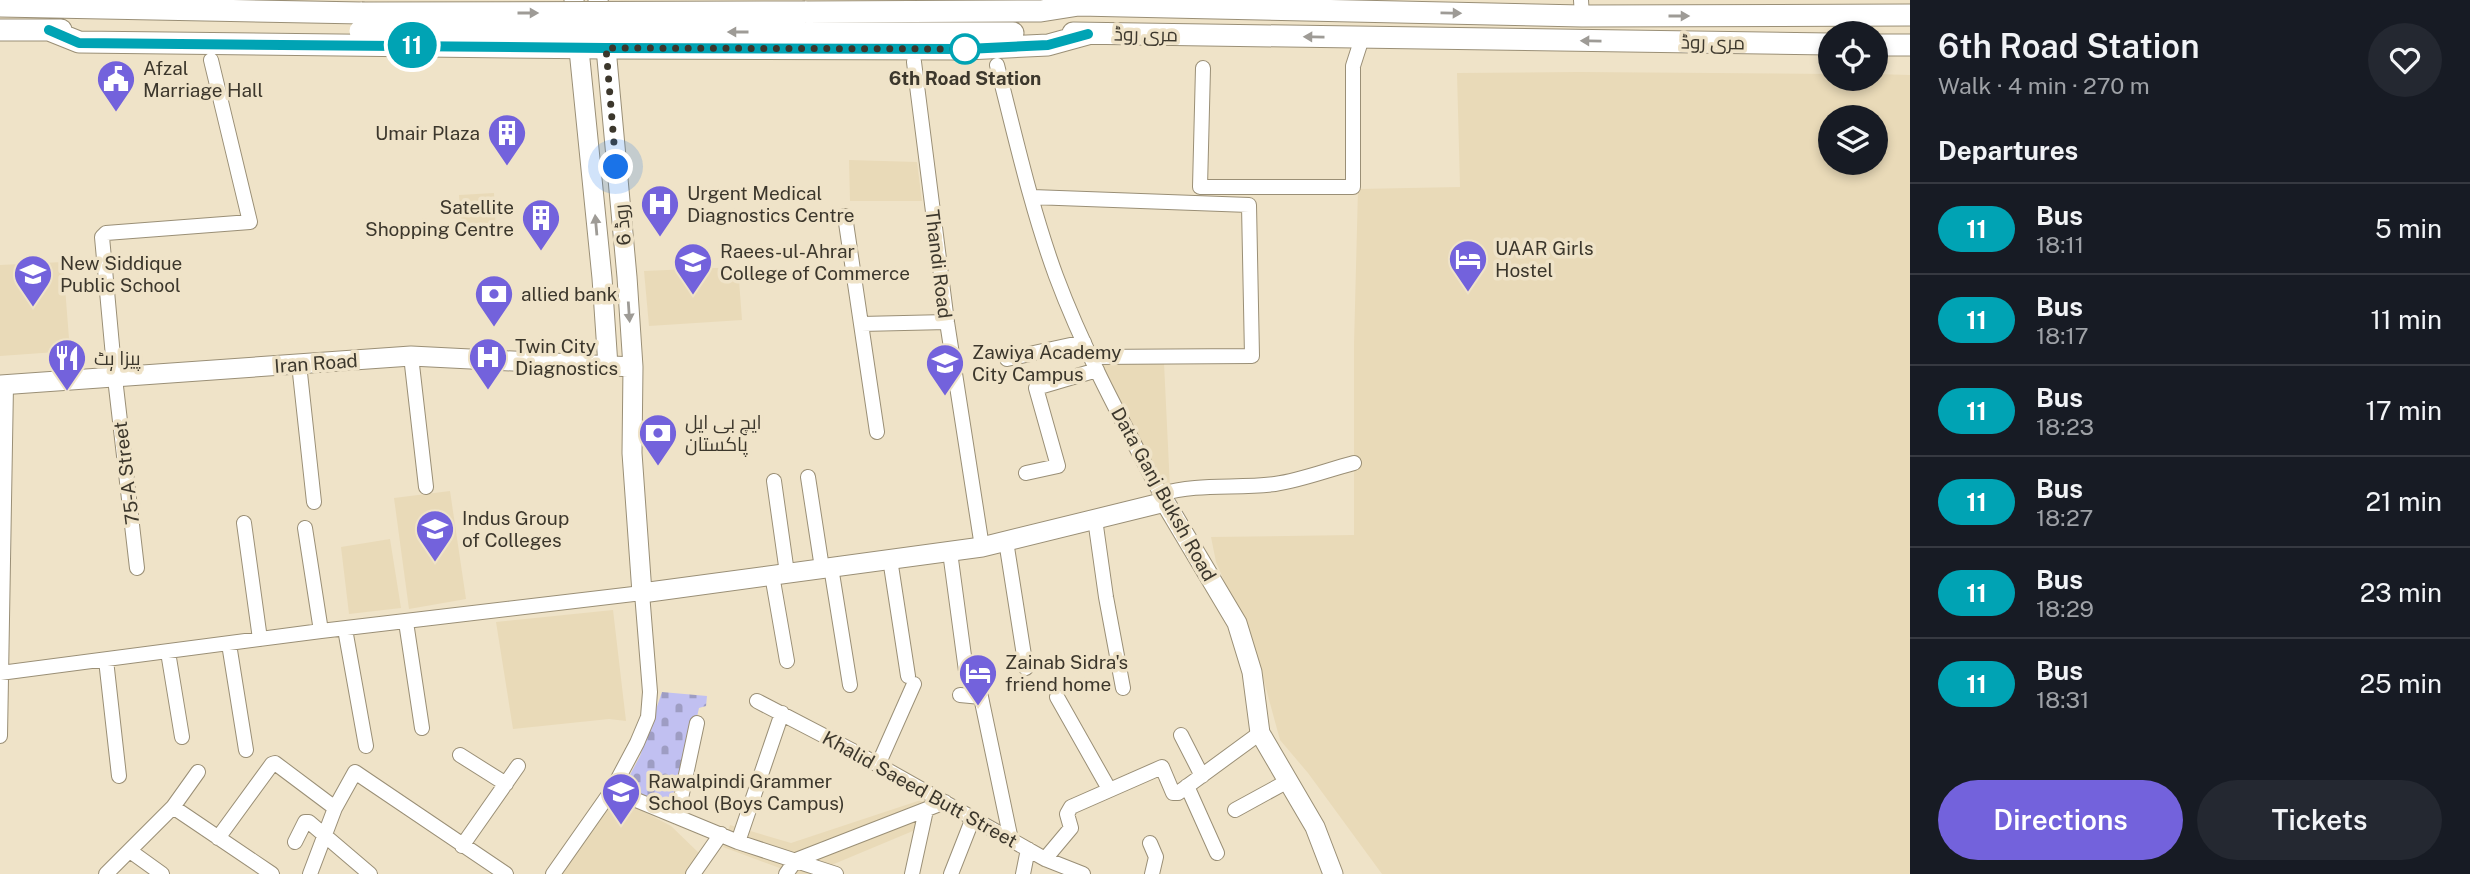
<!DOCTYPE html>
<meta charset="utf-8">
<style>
body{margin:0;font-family:"Public Sans",Cairo,sans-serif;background:#242831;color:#f1f3f6;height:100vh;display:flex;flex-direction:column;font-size:26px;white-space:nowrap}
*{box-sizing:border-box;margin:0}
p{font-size:23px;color:#9ea1a6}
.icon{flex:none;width:38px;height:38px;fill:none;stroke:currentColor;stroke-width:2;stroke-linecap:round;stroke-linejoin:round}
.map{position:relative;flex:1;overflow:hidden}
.drawer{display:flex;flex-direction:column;background:#171b24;width:560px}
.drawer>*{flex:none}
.badge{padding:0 14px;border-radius:23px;font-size:24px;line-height:46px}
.buttons{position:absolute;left:1818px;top:21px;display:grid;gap:14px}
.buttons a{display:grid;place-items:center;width:70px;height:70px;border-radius:50%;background:#171b24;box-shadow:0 4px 10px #0003;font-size:35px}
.you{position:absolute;width:35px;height:35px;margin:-18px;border:5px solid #fff;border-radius:50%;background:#1a73e8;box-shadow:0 0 0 10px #1a73e833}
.map>.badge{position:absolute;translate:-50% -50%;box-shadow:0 0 0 4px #fff}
h2{padding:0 28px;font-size:26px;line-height:63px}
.round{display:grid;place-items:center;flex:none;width:74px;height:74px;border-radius:37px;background:#242831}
.head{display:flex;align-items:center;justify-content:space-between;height:119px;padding:0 28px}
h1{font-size:33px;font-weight:600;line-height:52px}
.button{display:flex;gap:14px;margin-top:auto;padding:14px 28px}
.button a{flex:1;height:80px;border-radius:42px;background:#7362dc;color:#fff;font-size:28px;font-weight:600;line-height:80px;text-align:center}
.button a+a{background:#242831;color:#f1f3f6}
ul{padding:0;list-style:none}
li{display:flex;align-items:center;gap:21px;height:91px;padding:0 28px;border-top:2px solid #363941}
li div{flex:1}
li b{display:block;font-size:26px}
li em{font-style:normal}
li .badge{min-width:77px;font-weight:700;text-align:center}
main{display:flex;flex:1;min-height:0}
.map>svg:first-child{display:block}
</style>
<main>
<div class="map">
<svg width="1910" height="874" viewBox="0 0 1910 874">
<defs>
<pattern id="cemetery-stones" width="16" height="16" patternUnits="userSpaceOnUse" patternTransform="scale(1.75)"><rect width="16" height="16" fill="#c1c0f1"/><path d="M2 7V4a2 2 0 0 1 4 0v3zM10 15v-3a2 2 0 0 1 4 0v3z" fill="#9e9dc3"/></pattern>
</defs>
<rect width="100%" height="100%" fill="#efe3c8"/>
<path fill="#e9dab8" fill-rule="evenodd" d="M1578 72 1830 74V79H1876V74L1910 75V874H1382L1308 773 1280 740 1258 659 1216 562 1211 537 1354 535V345L1358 189 1460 187 1457 73ZM1830 117H1876V163H1830Z
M849 160 917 162 922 201H850Z
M494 193 496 236 462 237 459 195Z
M63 262 70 351 0 356V265Z
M738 267 742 320 649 326 644 271Z
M1098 362 1164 363 1170 488 1164 487Z
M450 491 466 599 409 609 394 498Z
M390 539 401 608 349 614 341 547Z
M613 610 626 721 609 719 513 729 496 622Z
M614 796 671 826 701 855 688 874H562Z
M924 799 932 823 810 874H796L723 847 730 825 791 843Z"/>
<path fill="url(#cemetery-stones)" d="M662 692 707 696 706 706 699 708 676 809 622 790 640 756Z"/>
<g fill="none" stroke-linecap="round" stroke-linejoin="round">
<g stroke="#9a8f76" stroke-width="16">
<path id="street" d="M1581 0 1582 16
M914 62 947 322 982 547
M997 65C1015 135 1031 208 1056 276 1085 354 1126 428 1165 502
M1203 68 1200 187H1353V66L1362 38
M1032 197 1249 205 1252 356 1090 357
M845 216 861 324
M411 356 426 487
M1007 359 1084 342
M299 364 314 502
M877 432 861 324 947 322
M1026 473 1058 466 1036 388 1097 370
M808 477 822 568
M774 481 787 573
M1161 494C1198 483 1237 489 1275 484 1302 480 1327 470 1354 463
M1095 519 1106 597 1123 688
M244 523 260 639
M305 528 321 631
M1006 541 1026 668
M950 552 966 671
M890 559 908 676
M831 567 850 685
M137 568 115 378 102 237 106 233 250 222 211 60
M772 575 787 661
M406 622 422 728
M345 629 366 746
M229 644 246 750
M168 652 182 737
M106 660 119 776
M0 673 321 631 642 593 650 692 648 717 637 743 612 790 553 874
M960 695 981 697 1011 840
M1057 697 1109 789
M757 701 857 753 1045 859 1083 874
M1181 735 1202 776
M0 736 6 385
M460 755 506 784
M878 765 914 684
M1187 786 1217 853
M612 790 738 842 836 874
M173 807 272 874
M1235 810 1288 781
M677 817 697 723
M218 838 272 764 275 763 335 808
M295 842 305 822H309L370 874
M738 842 782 713
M1150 843 1156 857 1152 874
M462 846 518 766
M130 851 162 874
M1045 859 1071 828 1067 814 1071 807 1162 767 1173 793H1178L1260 733
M106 874 173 807 198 772
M310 874 335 808 355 772 506 874
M693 874 721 834
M786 874 796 860 945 802
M912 874 926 810
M951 874 973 818
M1023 874 1028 849"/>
</g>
<g stroke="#9a8f76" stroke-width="21">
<path id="secondary" d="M574 0 602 278 608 366
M598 0 606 48 627 277 633 367 632 453 642 593 982 547 1165 502 1237 623 1252 672 1260 733 1315 827 1333 874
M0 385 411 356 633 367"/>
</g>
<g stroke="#9a8f76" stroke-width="23">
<path id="primary" d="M0 6 362 13
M805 12 1041 11 1079 5 1582 16 1910 15
M0 30H61
M49 30 79 42 606 48 967 49 1048 45 1088 34
M806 33H1013
M1073 33 1830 44
M1876 45H1910"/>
</g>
<use href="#street" stroke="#fff" stroke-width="14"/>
<use href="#secondary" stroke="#fff" stroke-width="19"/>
<use href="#primary" stroke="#fff" stroke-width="21"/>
<g stroke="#9a8f76" stroke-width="23" stroke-linecap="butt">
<path id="primary-bridge" d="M362 13 805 12
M360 31 806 33"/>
</g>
<use href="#primary-bridge" stroke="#fff" stroke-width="21"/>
</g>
<defs><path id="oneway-solid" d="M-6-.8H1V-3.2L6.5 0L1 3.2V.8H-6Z" transform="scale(1.75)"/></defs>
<g fill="#9e9b96">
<use href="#oneway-solid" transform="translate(528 13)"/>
<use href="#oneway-solid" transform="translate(1451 13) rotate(1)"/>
<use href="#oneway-solid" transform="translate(1679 16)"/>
<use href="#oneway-solid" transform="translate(738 32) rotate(-180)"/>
<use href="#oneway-solid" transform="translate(1314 37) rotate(-179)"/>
<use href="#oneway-solid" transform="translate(1591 41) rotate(-179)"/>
<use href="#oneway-solid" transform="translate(596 225) rotate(-95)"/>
<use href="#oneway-solid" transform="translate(629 312) rotate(86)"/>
</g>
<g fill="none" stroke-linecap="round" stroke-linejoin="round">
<g stroke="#fff" stroke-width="16">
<path id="line" d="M49 30 79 43 606 48 967 49 1048 45 1088 34"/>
</g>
<use href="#line" stroke="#00a3b4" stroke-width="10"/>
<path stroke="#3c372c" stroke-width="7" stroke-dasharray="0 12.6" d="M616 167 606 48 967 49H965"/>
</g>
<defs>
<g id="civic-pin" transform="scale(2.0125)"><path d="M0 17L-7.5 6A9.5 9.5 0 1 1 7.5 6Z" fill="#7362dc" stroke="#efe3c8"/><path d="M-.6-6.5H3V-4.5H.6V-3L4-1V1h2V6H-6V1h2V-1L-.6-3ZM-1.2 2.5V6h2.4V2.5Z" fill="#fff"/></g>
<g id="building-pin" transform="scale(2.0125)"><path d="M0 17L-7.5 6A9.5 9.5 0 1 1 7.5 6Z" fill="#7362dc" stroke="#efe3c8"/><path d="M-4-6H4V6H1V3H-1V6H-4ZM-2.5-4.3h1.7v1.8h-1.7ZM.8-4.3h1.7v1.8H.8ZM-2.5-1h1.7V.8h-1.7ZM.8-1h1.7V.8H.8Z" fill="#fff"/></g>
<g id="hospital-pin" transform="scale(2.0125)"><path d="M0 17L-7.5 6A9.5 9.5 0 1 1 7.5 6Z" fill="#7362dc" stroke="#efe3c8"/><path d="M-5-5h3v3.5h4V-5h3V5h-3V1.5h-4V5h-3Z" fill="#fff"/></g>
<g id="hotel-pin" transform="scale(2.0125)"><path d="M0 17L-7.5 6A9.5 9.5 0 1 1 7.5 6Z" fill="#7362dc" stroke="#efe3c8"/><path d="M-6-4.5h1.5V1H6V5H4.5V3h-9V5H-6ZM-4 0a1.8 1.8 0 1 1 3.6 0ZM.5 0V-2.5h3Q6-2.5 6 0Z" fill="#fff"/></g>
<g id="university-pin" transform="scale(2.0125)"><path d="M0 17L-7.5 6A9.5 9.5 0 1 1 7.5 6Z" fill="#7362dc" stroke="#efe3c8"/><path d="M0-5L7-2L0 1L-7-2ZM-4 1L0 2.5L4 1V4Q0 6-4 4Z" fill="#fff"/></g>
<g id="school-pin" transform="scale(2.0125)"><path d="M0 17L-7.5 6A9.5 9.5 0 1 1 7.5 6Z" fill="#7362dc" stroke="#efe3c8"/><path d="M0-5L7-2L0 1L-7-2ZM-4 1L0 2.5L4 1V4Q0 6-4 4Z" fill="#fff"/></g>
<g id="bank-pin" transform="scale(2.0125)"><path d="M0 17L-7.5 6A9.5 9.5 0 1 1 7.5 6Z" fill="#7362dc" stroke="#efe3c8"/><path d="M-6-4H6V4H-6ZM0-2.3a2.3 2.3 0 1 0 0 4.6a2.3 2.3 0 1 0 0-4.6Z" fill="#fff"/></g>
<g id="restaurant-pin" transform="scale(2.0125)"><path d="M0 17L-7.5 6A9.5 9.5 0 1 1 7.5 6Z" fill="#7362dc" stroke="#efe3c8"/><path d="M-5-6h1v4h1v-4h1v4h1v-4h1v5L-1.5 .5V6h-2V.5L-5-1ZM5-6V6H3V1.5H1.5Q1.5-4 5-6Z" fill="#fff"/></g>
</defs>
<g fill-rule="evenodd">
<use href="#civic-pin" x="116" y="79"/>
<use href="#building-pin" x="507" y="133"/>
<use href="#hospital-pin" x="660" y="204"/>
<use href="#building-pin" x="541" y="218"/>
<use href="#hotel-pin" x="1468" y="259"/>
<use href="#university-pin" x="693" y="262"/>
<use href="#school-pin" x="33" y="274"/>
<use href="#bank-pin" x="494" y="294"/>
<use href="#hospital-pin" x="488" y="357"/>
<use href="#restaurant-pin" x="67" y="358"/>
<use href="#university-pin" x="945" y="363"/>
<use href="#bank-pin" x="658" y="433"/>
<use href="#university-pin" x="435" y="529"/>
<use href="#hotel-pin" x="978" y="673"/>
<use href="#school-pin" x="621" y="792"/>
</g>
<circle fill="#fff" stroke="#00a3b4" stroke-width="3.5" cx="965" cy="49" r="14"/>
<g text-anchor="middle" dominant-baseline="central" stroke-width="7" stroke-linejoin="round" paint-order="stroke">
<g font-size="19" fill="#3c372c" stroke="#efe3c8">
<text transform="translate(1146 34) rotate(1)">مری روڈ</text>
<text transform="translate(1713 42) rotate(1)">مری روڈ</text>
<text transform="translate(622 225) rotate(-96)">روڈ 6</text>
<text transform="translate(939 264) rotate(83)">Thandi Road</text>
<text transform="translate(316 363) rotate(-4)">Iran Road</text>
<text transform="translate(126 473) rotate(-97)">75-A Street</text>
<text transform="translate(1164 494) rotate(61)">Data Ganj Buksh Road</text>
<text transform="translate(920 789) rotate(29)">Khalid Saeed Butt Street</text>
</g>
<g font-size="19" fill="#3c372c" stroke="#efe3c8" text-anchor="start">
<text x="143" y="68">Afzal<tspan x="143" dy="22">Marriage Hall</tspan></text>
<text x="480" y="133" text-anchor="end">Umair Plaza</text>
<text x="687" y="193">Urgent Medical<tspan x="687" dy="22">Diagnostics Centre</tspan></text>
<text x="514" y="207" text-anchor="end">Satellite<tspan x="514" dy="22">Shopping Centre</tspan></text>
<text x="1495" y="248">UAAR Girls<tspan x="1495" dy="22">Hostel</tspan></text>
<text x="720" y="251">Raees-ul-Ahrar<tspan x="720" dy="22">College of Commerce</tspan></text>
<text x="60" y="263">New Siddique<tspan x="60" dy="22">Public School</tspan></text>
<text x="521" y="294">allied bank</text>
<text x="515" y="346">Twin City<tspan x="515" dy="22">Diagnostics</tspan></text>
<text x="972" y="352">Zawiya Academy<tspan x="972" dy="22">City Campus</tspan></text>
<text x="94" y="358">پیزا ہٹ</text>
<text x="685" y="422">ایچ بی ایل<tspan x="685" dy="22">پاکستان</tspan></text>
<text x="462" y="518">Indus Group<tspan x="462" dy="22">of Colleges</tspan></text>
<text x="1005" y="662">Zainab Sidra's<tspan x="1005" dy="22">friend home</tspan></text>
<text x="648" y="781">Rawalpindi Grammer<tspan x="648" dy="22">School (Boys Campus)</tspan></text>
</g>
<g font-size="19" font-weight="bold" fill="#3c372c" stroke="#efe3c8">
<text x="965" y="78">6th Road Station</text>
</g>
</g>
</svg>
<div class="buttons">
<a><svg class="icon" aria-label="locate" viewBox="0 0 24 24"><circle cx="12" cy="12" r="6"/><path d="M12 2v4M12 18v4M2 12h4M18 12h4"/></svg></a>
<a><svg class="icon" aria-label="layers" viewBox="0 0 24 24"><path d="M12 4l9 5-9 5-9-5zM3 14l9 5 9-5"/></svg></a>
</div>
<div class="you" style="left:616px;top:167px"></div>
<b class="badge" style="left:412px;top:45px;background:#00a3b4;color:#fff">11</b>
</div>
<section class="drawer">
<div class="head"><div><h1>6th Road Station</h1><p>Walk · 4 min · 270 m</p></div><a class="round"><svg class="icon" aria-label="heart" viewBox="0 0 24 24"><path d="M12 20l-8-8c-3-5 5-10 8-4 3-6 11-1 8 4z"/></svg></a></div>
<h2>Departures</h2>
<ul>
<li><span class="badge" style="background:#00a3b4;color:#fff">11</span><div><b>Bus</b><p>18:11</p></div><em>5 min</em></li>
<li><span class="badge" style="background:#00a3b4;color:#fff">11</span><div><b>Bus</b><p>18:17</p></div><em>11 min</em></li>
<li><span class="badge" style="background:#00a3b4;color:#fff">11</span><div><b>Bus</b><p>18:23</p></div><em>17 min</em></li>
<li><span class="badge" style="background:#00a3b4;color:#fff">11</span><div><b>Bus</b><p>18:27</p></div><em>21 min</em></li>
<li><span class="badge" style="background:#00a3b4;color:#fff">11</span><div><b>Bus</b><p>18:29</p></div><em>23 min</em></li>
<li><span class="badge" style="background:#00a3b4;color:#fff">11</span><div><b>Bus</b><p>18:31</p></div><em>25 min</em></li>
</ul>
<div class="button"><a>Directions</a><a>Tickets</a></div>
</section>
</main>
